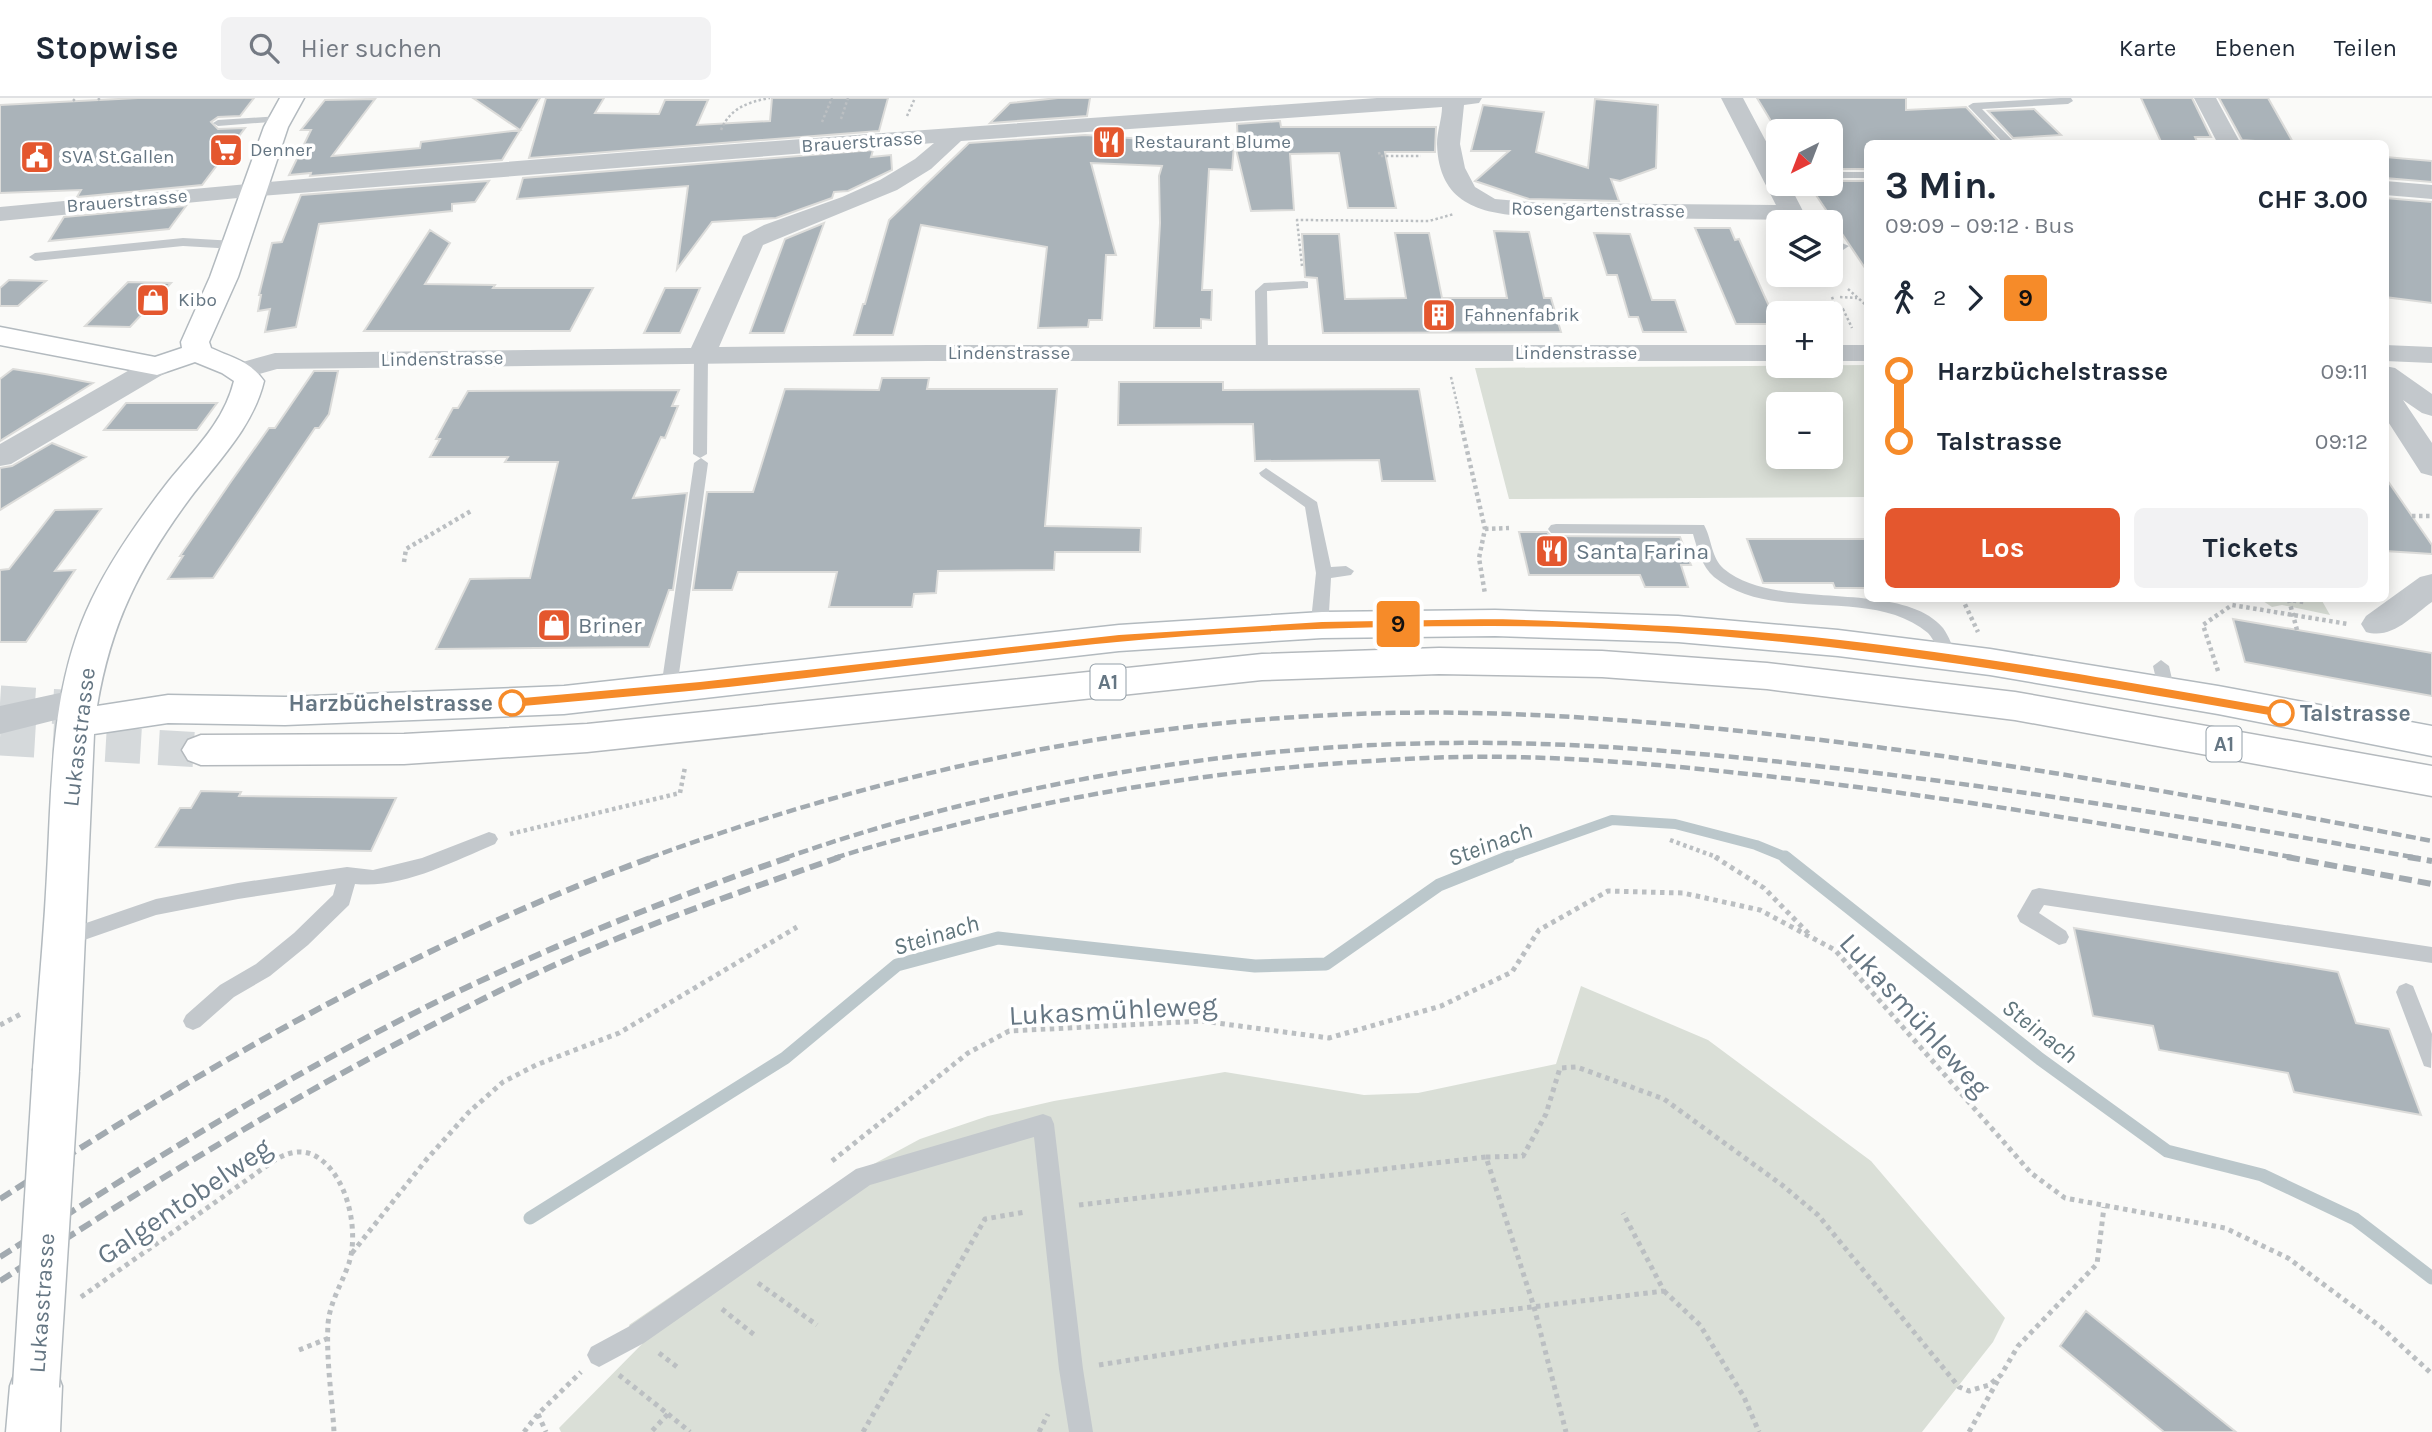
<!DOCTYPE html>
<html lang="de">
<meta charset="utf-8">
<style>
body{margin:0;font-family:Karla,sans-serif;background:#f2f2f3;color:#1f2937;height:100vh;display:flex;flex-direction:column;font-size:26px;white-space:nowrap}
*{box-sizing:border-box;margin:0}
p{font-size:23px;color:#747a83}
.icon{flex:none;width:38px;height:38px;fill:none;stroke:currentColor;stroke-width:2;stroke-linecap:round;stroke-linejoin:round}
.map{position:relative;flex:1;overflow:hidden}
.panel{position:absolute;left:1864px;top:42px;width:525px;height:462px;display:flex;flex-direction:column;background:#fff;border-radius:10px;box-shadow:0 4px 18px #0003}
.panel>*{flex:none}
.badge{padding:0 14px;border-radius:5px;font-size:24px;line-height:46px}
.needle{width:46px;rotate:222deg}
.tools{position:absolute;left:1766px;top:21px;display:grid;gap:14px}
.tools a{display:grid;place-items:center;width:77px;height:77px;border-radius:10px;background:#fff;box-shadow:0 4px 18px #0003;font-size:35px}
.map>.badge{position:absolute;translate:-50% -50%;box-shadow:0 0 0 4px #fff}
.legs{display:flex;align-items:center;gap:10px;height:77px;padding:0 21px;font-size:23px}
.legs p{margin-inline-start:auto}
.summary{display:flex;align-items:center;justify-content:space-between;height:119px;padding:0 21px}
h1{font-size:38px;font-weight:700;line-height:52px}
.cta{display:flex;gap:14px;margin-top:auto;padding:14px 21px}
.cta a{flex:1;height:80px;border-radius:10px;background:#e4572e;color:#fff;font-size:28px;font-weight:700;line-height:80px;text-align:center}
.cta a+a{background:#f2f2f3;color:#1f2937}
ul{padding:0 21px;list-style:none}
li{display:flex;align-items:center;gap:24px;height:70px;font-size:26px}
li i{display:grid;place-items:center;width:10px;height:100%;margin:0 9px;background:currentColor}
li i::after{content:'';width:18px;height:18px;margin:-9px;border:5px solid;border-radius:50%;background:#fff}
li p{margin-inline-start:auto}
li:first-child i{background:linear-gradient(#0000 50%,currentColor 0)}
li:last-child i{background:linear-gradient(currentColor 50%,#0000 0)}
header{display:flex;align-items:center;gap:42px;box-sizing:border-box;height:98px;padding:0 35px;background:#fff;border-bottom:2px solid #e0e1e3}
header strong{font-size:33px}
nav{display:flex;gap:38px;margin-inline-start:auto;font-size:24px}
.search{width:490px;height:63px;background:#f2f2f3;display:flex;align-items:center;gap:18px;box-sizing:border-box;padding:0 24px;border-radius:10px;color:#747a83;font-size:26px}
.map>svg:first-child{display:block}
</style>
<header>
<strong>Stopwise</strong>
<div class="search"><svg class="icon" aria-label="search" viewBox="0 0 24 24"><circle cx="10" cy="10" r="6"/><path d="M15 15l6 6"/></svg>Hier suchen</div>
<nav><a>Karte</a><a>Ebenen</a><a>Teilen</a></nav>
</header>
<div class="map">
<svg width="2432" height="1334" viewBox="0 0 2432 1334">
<rect width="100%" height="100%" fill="#fafaf8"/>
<path fill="#dadfd7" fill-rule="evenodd" d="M1867 267V399L1509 401 1475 270ZM1778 306H1830V359H1778Z
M2260 501H2321L2330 517 2282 507 2272 509Z
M1581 888 1708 942 1871 1063 2005 1220 1993 1244 1922 1334H561L559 1330 642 1246 629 1227 833 1088 920 1041 988 1018 1054 1003 1225 974 1364 997 1418 995 1556 966Z"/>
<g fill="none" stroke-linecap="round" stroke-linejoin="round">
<path stroke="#bbc7cb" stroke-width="10" d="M1505 760 1612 722 1675 726 1756 747 1788 760"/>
<path stroke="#bbc7cb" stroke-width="13" d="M1785 759 2040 961 2167 1053 2262 1077 2355 1121 2432 1180
M530 1120 785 960 897 867 998 840 1255 868 1326 866 1439 787 1509 759"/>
</g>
<path fill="#aab3b9" stroke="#dcdcda" stroke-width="2" d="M138 0H254L240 18 218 19 211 24 218 31 245 30 202 87 77 99 81 92 0 95V7Z
M473 0H540L502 62 310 78 311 75 289 77 311 32H301L325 2 375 1 332 58 420 50 421 44 520 32Z
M546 0H604L595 15 659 16 665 2H708L697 27 770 23 772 0H888L879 33 529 60Z
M1058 0H1090L1087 18 990 25 1010 5Z
M1757 0H1906V12L1966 9 1998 43 1867 46V71H1830V33H1777Z
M2141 0H2192L2211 39H2195L2198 46H2162Z
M2219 0H2268L2294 46 2242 42Z
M1595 1 1658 7 1656 70 1620 83 1611 81 1619 103 1529 101 1475 83 1509 53H1471L1483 7 1544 14 1536 54 1588 70Z
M2034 11 2061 37 2013 40 1988 13Z
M1280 23 1281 29H1436L1435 54H1385L1396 110H1348L1339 55 1290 56 1294 112 1251 113 1235 47H1238L1237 26Z
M1085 37 1234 47 1232 72 1209 71 1202 192H1212L1211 222 1201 221V230H1154L1160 125 1159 78 1162 68 1091 65 1116 157H1106L1102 222H1089L1088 229 1038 230 1047 149 921 127 893 237H854L863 206H865L889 122 969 45Z
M873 52 871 59 891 57 892 72 848 93 834 94 832 100 776 120 712 124 677 171 688 88 517 101 523 80Z
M2385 59 2432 63V84L2385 80Z
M489 83 475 104 452 106V113L319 126 296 229 265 234 270 211 258 213 261 197H259L272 145 282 144 301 97Z
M1830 83H1867V173L1814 94H1830Z
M2385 100 2432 104V205L2385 199Z
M186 108 169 131 49 143 64 119Z
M824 125 784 235H750L785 141Z
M1695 130H1730L1735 142 1739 141 1777 226H1736Z
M430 132 450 145 425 186 495 187 493 190H593L570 233H364Z
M1494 133 1529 134 1544 200H1551L1561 234 1323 235 1317 180 1305 179 1302 136H1339L1345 201 1406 200 1395 135H1429L1442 200H1507Z
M1594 135 1630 136 1652 202H1675L1686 234H1643L1638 219H1629L1617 177H1607Z
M9 182 46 183 18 208H0V190Z
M128 184 171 185 130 229 85 228Z
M665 190H700L680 235H644Z
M13 271 45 276 93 285 0 343V281Z
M314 273H338L329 316 319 330H315L213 480 168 481 183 458H180L230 385 269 330H275Z
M882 280H929L927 291H1057L1045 428 1141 430 1140 454H1055L1054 472 938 473 936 495 914 496 912 509H829L837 474H738L732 492H693L707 394H753L785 291 879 292Z
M1119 284H1223V292L1419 291 1435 383H1382L1379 362 1255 363 1253 326 1118 327Z
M679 292 672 308H678L665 340 661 339 633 400 687 395 673 492H669L649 549 436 551 470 481 530 480 558 364H505L508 359H430L440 341H436L453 310H458L468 293Z
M126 305H217L197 332H104Z
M52 345 86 359 0 412V370L12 368Z
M2385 379 2432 447V456L2385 453Z
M101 411 55 473 75 472 26 544H0V472L9 471 55 412Z
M1519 434H1547L1551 438 1680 439 1691 467H1681L1688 489H1645L1640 477H1529Z
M1747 441H1867V490H1835L1833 485H1763Z
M2233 521 2432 555V598L2245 564Z
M201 693 241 694 239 698 396 700 371 753 156 749 180 710H191Z
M2074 830 2338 874 2356 925 2389 931 2421 1017 2294 994 2288 975 2159 952 2153 928 2093 918Z
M2086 1213 2236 1334H2164L2060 1248Z"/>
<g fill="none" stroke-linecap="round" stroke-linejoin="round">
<path stroke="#d5d9db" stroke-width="35" stroke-dasharray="35 18" stroke-linecap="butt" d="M0 605 63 609
M0 640 201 652"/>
<g stroke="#b3babf" stroke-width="3">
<path id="secondary" d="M280 0H304L288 29 238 179 209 244 211 250C232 260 249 262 264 283 253 329 218 363 190 400 140 468 111 524 97 608L168 597 285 599 564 588 1119 527 1322 514 1495 512 1678 518 1838 532 1990 551 2218 588 2432 628V658L2218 616 1990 577 1838 558 1678 544 1495 538 1322 540 1119 553 564 616 285 627 168 625 94 636 79 972 72 987 56 993 40 987 33 972C37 907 44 841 47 776 52 688 50 597 86 514 106 468 137 424 168 384 194 352 224 324 234 283L222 275 195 264 157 277 0 247V229L155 259 182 250 181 244 210 179 264 29Z
M36 1262 55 1269 62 1288 60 1334H6L10 1288 17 1269Z"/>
</g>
<g stroke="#b4b9bd" stroke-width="3">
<path id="highway" d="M1439 550 1602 553 1767 565 2015 594 2432 668V698L2015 622 1767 591 1602 579 1439 576 1262 582 587 654 404 666 201 667 188 662 182 652 188 642 201 637 404 636 587 626 1262 556Z"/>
</g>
<path stroke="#bbbfc2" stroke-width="2.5" stroke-dasharray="2.5 2.5" stroke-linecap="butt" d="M98 2 100 0
M73 3 76 0
M907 18 915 0
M841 21 848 0
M822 24 832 0
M721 32C730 10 748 4 770 0
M228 52H239
M1379 54 1380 58H1421
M1302 168 1297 122 1429 123 1454 116
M1848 191 1867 208
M1832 199 1837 212 1843 211 1852 230
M1840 199 1857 200
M1451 279 1462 327"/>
<path stroke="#bbbfc2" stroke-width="4.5" stroke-dasharray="3.5 3.5" stroke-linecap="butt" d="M1461 326 1485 431 1479 460 1485 496
M2412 418H2432
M1485 431 1509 430
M404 464 406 451 471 413
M1962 500 1978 534
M2297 532 2289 502 2304 504
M2218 573 2203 527 2232 507 2348 526
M510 736 680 695 685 669
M1670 742 1719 760"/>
<path stroke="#bbbfc2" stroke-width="5" stroke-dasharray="4.5 4.5" stroke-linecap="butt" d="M1715 759 1764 790 1810 837
M0 927 21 916
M1486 1059 1523 1058 1546 1016 1560 970 1577 969 1664 1001 1782 1087 1818 1117 1959 1289 1969 1293 1989 1287 2001 1277 2018 1248 2097 1166 2104 1109
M832 1063 968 955 1009 933 1202 923 1329 940 1441 908 1512 874 1539 832 1608 793 1683 795 1760 812 1835 852 2031 1075 2065 1100 2225 1130 2288 1160 2381 1229 2432 1276
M1079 1107 1486 1059 1534 1209 1566 1334
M352 1155 426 1062 469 1014 503 984 536 967 619 935 797 829
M758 1185 817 1227
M1664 1193 1700 1227 1744 1299 1759 1334
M81 1199 275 1062C290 1053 305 1050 320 1061 348 1081 359 1133 349 1165 342 1186 330 1203 328 1226 326 1262 332 1298 334 1334
M722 1211 757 1239
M299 1252 329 1240
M659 1255 677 1269
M1099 1267 1243 1244 1664 1193 1623 1115
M619 1277 668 1316 651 1334
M538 1316 546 1334
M668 1316 690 1334
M524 1334 538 1316 581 1274
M863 1334 985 1121 1025 1114
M1039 1334 1048 1316
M1969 1334 1998 1282"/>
<path fill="#c3c8cc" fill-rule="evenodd" d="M2060 0H2071L2073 3 2068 6 1982 11 2016 46H2004L1968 8 1973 5Z
M280 18 284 19V23L218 28 213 25 218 22Z
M1830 74H1867V80H1830Z
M183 140 235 143 241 147 235 151 183 148 35 163 29 159 35 155Z
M1830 140 1849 148 1843 152 1830 147Z
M1830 165 1842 174 1836 183 1823 185 1806 177H1830Z
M1304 183 1308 184V190L1267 193 1268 255 1261 259 1256 258 1255 193 1264 185Z
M701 255 708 259 707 356 700 360 693 356 694 259Z
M701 360 708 365 677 590 669 596 661 590 694 365Z
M1266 370 1317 404 1331 469 1346 468 1354 473 1351 477 1331 480 1328 531 1322 533 1314 527 1312 513 1316 475 1305 409 1261 378 1259 375Z
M1556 426 1704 427C1712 441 1711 460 1724 471 1777 515 1900 480 1943 530 1949 538 1953 550 1957 559L1955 563H1943C1938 555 1935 542 1928 535 1871 487 1773 527 1714 479 1702 469 1697 450 1693 436L1551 435 1548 431 1551 427Z
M2161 562 2169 568 2175 594 2167 600 2159 594 2153 568Z
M489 734 495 736 498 741 495 746C452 764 402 791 355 786L349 807 308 847 270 878 234 899 200 929 193 932 186 929 183 923 186 917 220 887 256 866 294 835 333 797 336 786 238 801 156 817 64 849 57 847 54 841 57 835 156 801 238 785 347 769 373 772 422 760Z
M2039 790 2432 849V865L2044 807 2039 815 2066 833 2069 839 2066 845 2059 847 2020 824 2017 818 2032 792Z
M2406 885 2413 888 2432 936 2431 970 2424 968 2396 894 2399 888Z
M1043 1016 1051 1019 1054 1026 1083 1271 1093 1334H1069L1059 1271 1034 1039 870 1087 644 1245 599 1269 591 1265 587 1257 591 1249 628 1229 856 1071Z"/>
<path fill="#c3c8cc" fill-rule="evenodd" d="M1377 0H1482L1479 5 1464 7 1460 46 1465 70 1475 89 1495 101 1542 105 1776 107 1721 0H1743L1778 66V86H1789L1804 115 1801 120 1792 122 1542 119C1489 117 1439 112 1437 46 1437 33 1442 21 1442 9L961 43 931 71 897 92 763 147 719 249 928 247H1778V263H928L277 271 242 281 232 279 228 273 232 267 275 255 691 250 743 138 764 127 842 99 880 82 915 61 934 45 248 99 0 123V109C458 64 917 32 1377 0Z
M2194 0H2216L2241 46H2218Z
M2385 83 2432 87V101L2385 97Z
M1830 247H1867V263H1830Z
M2385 247 2432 249V265L2385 263Z
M157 260 167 262 171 268 167 274 11 366 0 368V346L147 262Z
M2385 268 2395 270 2432 296V318L2422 315 2403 302 2432 345V378L2421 375 2385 319Z
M2432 476V504C2412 518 2392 542 2366 534L2361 526 2366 518 2420 479Z
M78 591 91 595 96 604 91 613 0 636V608Z"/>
<use href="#secondary" fill="#fff" fill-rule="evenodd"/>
<use href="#highway" fill="#fff" fill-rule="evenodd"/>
<path stroke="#a2aab0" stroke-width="4.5" stroke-dasharray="10 4.5" stroke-linecap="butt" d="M649 760C869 680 1097 628 1332 617 1468 610 1605 619 1740 633 1973 657 2203 699 2432 743
M785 760C989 688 1228 647 1445 645 1586 643 1728 657 1868 674 2052 696 2235 727 2418 760
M835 760C877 746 920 736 963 725 1115 686 1270 667 1426 660 1542 655 1660 666 1775 679 1949 699 2123 728 2296 760"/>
<path stroke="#a2aab0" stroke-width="6" stroke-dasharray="13 6" stroke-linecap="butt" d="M2287 759 2432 786
M2408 759 2432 763
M0 1101C207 968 421 843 653 759
M0 1159C159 1058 319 957 491 878 588 833 688 794 790 759
M0 1183C163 1077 325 979 499 893 609 839 725 799 840 759"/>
<g stroke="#b3babf" stroke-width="49" stroke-linecap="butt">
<path id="secondary-bridge" d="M36 1288 56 972"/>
</g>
<use href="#secondary-bridge" stroke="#fff" stroke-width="46"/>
</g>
<path fill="#f68b29" stroke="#fff" stroke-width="2" d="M1495 520C1610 524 1725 528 1840 541 1988 558 2134 584 2281 610L2287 615 2281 620C2019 574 1759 529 1491 529 1367 529 1241 533 1117 545 977 558 839 579 699 593 637 599 575 604 512 610L506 605 512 600 700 583 1119 536 1322 523Z"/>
<defs>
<g id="restaurant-square" transform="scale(1.75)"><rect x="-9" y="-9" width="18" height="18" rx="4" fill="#e4572e" stroke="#fff"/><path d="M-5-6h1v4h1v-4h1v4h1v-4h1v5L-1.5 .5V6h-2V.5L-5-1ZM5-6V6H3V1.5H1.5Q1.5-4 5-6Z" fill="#fff"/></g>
<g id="supermarket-square" transform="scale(1.75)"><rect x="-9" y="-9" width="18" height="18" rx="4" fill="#e4572e" stroke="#fff"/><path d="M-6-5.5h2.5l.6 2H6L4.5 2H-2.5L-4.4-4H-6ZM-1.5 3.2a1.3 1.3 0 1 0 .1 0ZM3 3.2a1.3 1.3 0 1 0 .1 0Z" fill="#fff"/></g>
<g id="civic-square" transform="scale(1.75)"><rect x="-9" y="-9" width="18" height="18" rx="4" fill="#e4572e" stroke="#fff"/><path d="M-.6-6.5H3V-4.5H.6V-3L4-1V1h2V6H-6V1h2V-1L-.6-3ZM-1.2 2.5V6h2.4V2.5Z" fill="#fff"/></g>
<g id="shop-square" transform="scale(1.75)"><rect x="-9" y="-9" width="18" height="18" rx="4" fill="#e4572e" stroke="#fff"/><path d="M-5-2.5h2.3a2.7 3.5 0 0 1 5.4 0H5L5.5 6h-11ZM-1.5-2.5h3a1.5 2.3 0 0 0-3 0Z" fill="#fff"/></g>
<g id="building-square" transform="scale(1.75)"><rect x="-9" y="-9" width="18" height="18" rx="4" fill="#e4572e" stroke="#fff"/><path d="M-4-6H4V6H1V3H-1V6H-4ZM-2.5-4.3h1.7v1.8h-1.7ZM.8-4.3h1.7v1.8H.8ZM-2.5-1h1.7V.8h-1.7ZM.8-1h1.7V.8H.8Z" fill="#fff"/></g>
</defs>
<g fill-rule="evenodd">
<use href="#restaurant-square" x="1109" y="44"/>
<use href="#supermarket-square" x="226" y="52"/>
<use href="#civic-square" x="37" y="59"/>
<use href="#shop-square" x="153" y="202"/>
<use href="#building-square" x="1439" y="217"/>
<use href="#restaurant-square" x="1552" y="453"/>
<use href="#shop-square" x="554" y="527"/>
</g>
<g fill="#fff" stroke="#f68b29" stroke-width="3.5">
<circle cx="512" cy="605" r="12"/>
<circle cx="2281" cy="615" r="12"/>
</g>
<g text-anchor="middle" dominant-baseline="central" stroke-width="7" stroke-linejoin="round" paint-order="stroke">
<g font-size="19" fill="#657683" stroke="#fff">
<text transform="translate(862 44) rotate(-4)">Brauerstrasse</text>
<text transform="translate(127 103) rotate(-5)">Brauerstrasse</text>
<text transform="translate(1598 112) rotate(1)">Rosengartenstrasse</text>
<text x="1009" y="255">Lindenstrasse</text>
<text x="1576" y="255">Lindenstrasse</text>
<text transform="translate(442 261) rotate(-1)">Lindenstrasse</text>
</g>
<g font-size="19" fill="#657683" stroke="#fff" text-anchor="start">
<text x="1134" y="44">Restaurant Blume</text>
<text x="250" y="52">Denner</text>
<text x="61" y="59">SVA St.Gallen</text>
<text x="178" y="202">Kibo</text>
<text x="1464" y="217">Fahnenfabrik</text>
</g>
<g fill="#fff" stroke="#939fa8" stroke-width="2">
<rect x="1090.5" y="566.5" width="35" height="35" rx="5"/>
<rect x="2206.5" y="628.5" width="35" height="35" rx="5"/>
</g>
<g font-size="21" font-weight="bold" fill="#657683">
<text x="1108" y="584">A1</text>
<text x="2224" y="646">A1</text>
</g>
<g font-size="23" fill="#657683" stroke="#fff" text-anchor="start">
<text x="1576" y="453">Santa Farina</text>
<text x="578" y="527">Briner</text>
</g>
<g font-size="23" font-weight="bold" fill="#657683" stroke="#fff" text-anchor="end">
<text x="493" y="605">Harzbüchelstrasse</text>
<text x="2300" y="615" text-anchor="start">Talstrasse</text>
</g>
<g font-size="23" fill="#657683" stroke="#fff">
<text transform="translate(79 639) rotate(-83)">Lukasstrasse</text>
<text transform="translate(42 1205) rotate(-86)">Lukasstrasse</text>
</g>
<g font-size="24" font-style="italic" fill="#60757c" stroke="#fff">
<text transform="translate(1490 746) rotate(-20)">Steinach</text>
<text transform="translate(936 837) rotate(-17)">Steinach</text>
<text transform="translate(2040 933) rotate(38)">Steinach</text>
</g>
<g font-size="28" fill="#657683" stroke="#fff">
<text transform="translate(1113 912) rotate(-3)">Lukasmühleweg</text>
<text transform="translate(1915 917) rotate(48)">Lukasmühleweg</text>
<text transform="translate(184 1103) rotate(-34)">Galgentobelweg</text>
</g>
</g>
</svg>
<div class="tools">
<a><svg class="needle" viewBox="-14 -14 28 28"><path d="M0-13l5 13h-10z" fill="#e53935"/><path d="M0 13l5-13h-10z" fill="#747a83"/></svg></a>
<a><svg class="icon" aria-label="layers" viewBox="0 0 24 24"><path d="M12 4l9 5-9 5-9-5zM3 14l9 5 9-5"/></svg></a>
<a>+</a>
<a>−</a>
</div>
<b class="badge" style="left:1398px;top:526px;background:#f68b29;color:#111">9</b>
<section class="panel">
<div class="summary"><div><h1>3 Min.</h1><p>09:09 – 09:12 · Bus</p></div><b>CHF 3.00</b></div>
<div class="legs"><svg class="icon" aria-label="walk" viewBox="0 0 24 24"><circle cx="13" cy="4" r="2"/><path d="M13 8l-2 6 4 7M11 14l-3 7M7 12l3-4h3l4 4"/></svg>2<svg class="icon" aria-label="forward" viewBox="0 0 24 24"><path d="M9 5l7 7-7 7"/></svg><b class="badge" style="background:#f68b29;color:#111">9</b></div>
<ul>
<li><i style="color:#f68b29"></i><b>Harzbüchelstrasse</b><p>09:11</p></li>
<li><i style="color:#f68b29"></i><b>Talstrasse</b><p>09:12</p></li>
</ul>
<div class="cta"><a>Los</a><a>Tickets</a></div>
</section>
</div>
